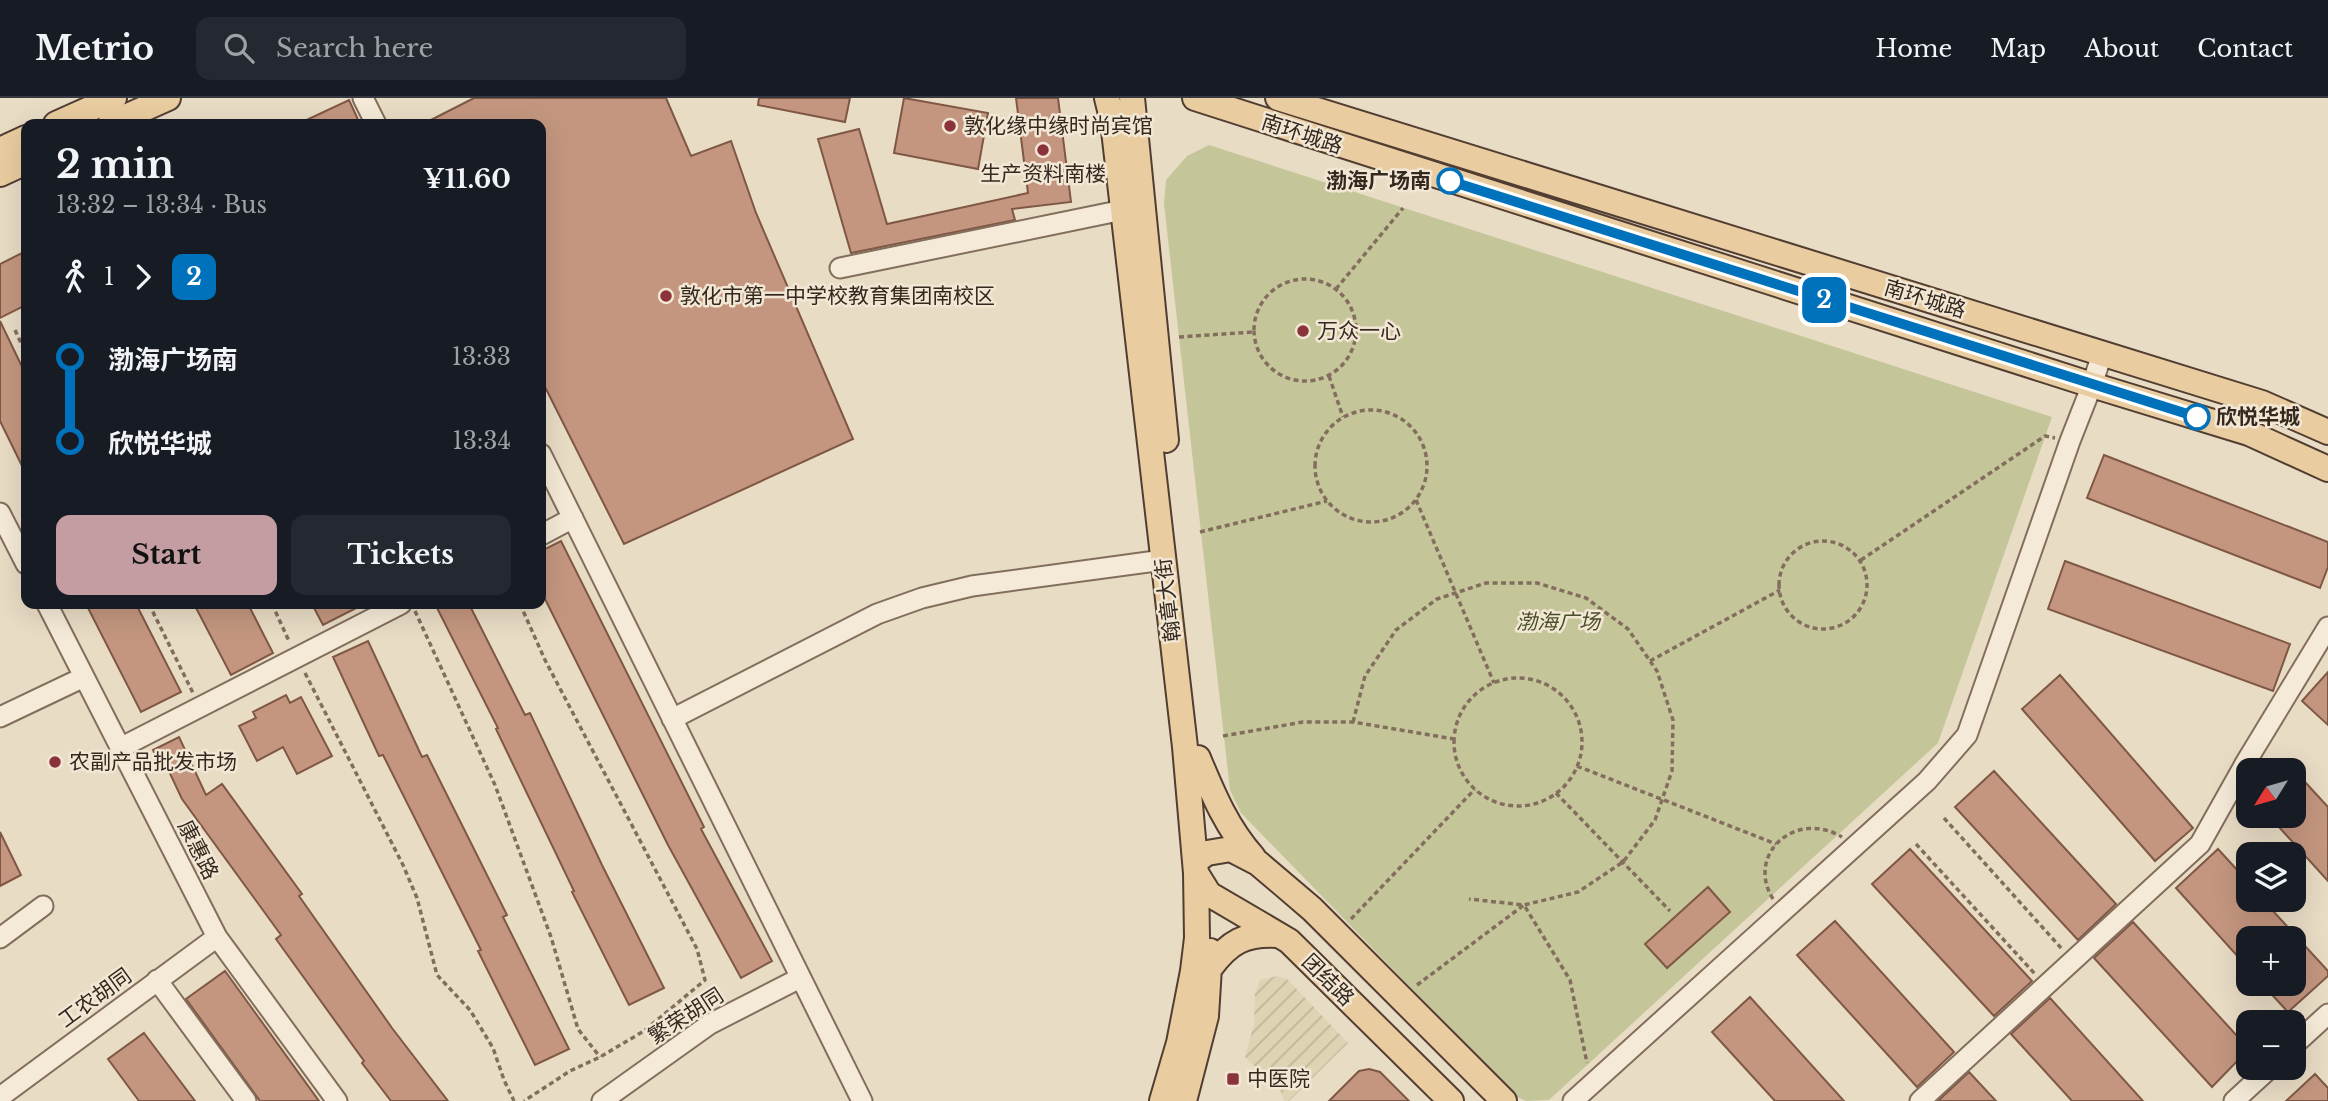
<!DOCTYPE html>
<meta charset="utf-8">
<style>
body{margin:0;font-family:"Libre Baskerville","Noto Sans SC",serif;background:#242831;color:#f1f3f6;height:100vh;display:flex;flex-direction:column;font-size:26px;white-space:nowrap}
*{box-sizing:border-box;margin:0}
p{font-size:23px;color:#9ea1a6}
.icon{flex:none;width:38px;height:38px;fill:none;stroke:currentColor;stroke-width:2;stroke-linecap:round;stroke-linejoin:round}
.map{position:relative;flex:1;overflow:hidden}
.drawer{position:absolute;left:21px;top:21px;width:525px;height:490px;display:flex;flex-direction:column;background:#171b24;border-radius:14px;box-shadow:0 7px 28px #0002}
.drawer>*{flex:none}
.badge{padding:0 14px;border-radius:10px;font-size:24px;line-height:46px}
.needle{width:46px;rotate:233deg}
.controls{position:absolute;left:2236px;top:660px;display:grid;gap:14px}
.controls a{display:grid;place-items:center;width:70px;height:70px;border-radius:14px;background:#171b24;box-shadow:0 7px 28px #0002;font-size:35px}
.map>.badge{position:absolute;translate:-50% -50%;box-shadow:0 0 0 4px #fff}
.legs{display:flex;align-items:center;gap:10px;height:77px;padding:0 35px;font-size:23px}
.legs p{margin-inline-start:auto}
.headline{display:flex;align-items:center;justify-content:space-between;height:119px;padding:0 35px}
h1{font-size:38px;font-weight:800;line-height:52px}
.primary-button{display:flex;gap:14px;margin-top:auto;padding:14px 35px}
.primary-button a{flex:1;height:80px;border-radius:14px;background:#c39da1;color:#111;font-size:28px;font-weight:800;line-height:80px;text-align:center}
.primary-button a+a{background:#242831;color:#f1f3f6}
ul{padding:0 35px;list-style:none}
li{display:flex;align-items:center;gap:24px;height:84px;font-size:26px}
li i{display:grid;place-items:center;width:10px;height:100%;margin:0 9px;background:currentColor}
li i::after{content:'';width:18px;height:18px;margin:-9px;border:5px solid;border-radius:50%;background:#171b24}
li p{margin-inline-start:auto}
li:first-child i{background:linear-gradient(#0000 50%,currentColor 0)}
li:last-child i{background:linear-gradient(currentColor 50%,#0000 0)}
header{display:flex;align-items:center;gap:42px;box-sizing:border-box;height:98px;padding:0 35px;background:#171b24;border-bottom:2px solid #363941}
header strong{font-size:33px}
nav{display:flex;gap:38px;margin-inline-start:auto;font-size:24px}
.search{width:490px;height:63px;background:#242831;display:flex;align-items:center;gap:18px;box-sizing:border-box;padding:0 24px;border-radius:14px;color:#9ea1a6;font-size:26px}
.map>svg:first-child{display:block}
</style>
<header>
<strong>Metrio</strong>
<div class="search"><svg class="icon" aria-label="search" viewBox="0 0 24 24"><circle cx="10" cy="10" r="6"/><path d="M15 15l6 6"/></svg>Search here</div>
<nav><a>Home</a><a>Map</a><a>About</a><a>Contact</a></nav>
</header>
<div class="map">
<svg width="2328" height="1003" viewBox="0 0 2328 1003">
<defs>
<pattern id="farmland-furrows" width="10" height="10" patternUnits="userSpaceOnUse" patternTransform="scale(1.75)"><rect width="10" height="10" fill="#ded4b3"/><path d="M-1 1l2-2M0 10L10 0M9 11l2-2" fill="none" stroke="#bfb69a"/></pattern>
</defs>
<rect width="100%" height="100%" fill="#e9dcc5"/>
<path fill="url(#farmland-furrows)" d="M1277 878 1287 881 1348 945 1289 1003H1284L1281 994 1245 959 1254 926 1255 895 1260 882Z"/>
<path fill="#c4c69a" d="M1209 47 2052 319 1938 645 1549 1002 1526 1003 1517 999 1241 715 1230 692 1164 106 1166 82 1187 58Z"/>
<path fill="#c4967f" stroke="#7f5845" stroke-width="2" d="M474 0H666L691 58 731 43 756 115 853 341 624 446 541 281V26H423Z
M759 0H850L845 24 758 7Z
M904 0 988 15 978 71 894 55Z
M1016 0H1058L1071 104 1012 111 1015 122 851 155 818 41 859 31 887 126 1028 95Z
M349 2 360 26H298Z
M26 153V207L0 220V166Z
M0 223 26 277V376L0 323Z
M2104 357 2328 444V469L2320 490 2087 400Z
M561 443 704 729 701 731 772 863 741 880 668 747 541 493V453Z
M2065 463 2290 546 2273 593 2048 511Z
M86 506H136L181 594 141 614Z
M194 506H248L273 555 231 577Z
M312 506H364L323 527Z
M435 506H469L525 617 530 615 602 767 664 890 629 907 572 794 574 793 496 631 498 630Z
M368 543 422 659 427 657 507 817 503 819 569 951 535 967 478 853 481 852 383 657 379 658 333 559Z
M2328 574V627L2302 603Z
M2060 577 2193 730 2155 763 2022 611Z
M286 597 290 605 301 599 332 658 297 676 283 649 257 663 239 628 256 620 253 614Z
M179 639 206 697 222 686 302 796 299 798 392 930 448 1003H391L362 965 364 963 276 841 281 837 182 701 166 667 161 669 153 652Z
M2294 672 2328 709V783L2269 718H2294Z
M1994 673 2116 806 2078 842 1955 709Z
M0 734 21 777 0 788Z
M1910 751 2032 883 1994 918 1872 786Z
M2218 751 2249 785V802H2263L2328 873V878L2288 914 2262 886H2294V840H2249V871L2176 790Z
M1708 789 1730 814 1667 870 1645 846Z
M1835 823 1954 954 1917 989 1797 857Z
M2133 824 2249 951 2212 989 2094 860Z
M225 873 319 1003H260L186 901Z
M1750 899 1844 1003H1775L1712 934Z
M2050 900 2143 1003H2072L2011 936Z
M144 935 195 1003H139L108 961Z
M1369 971 1380 974 1409 1003H1329L1359 973Z
M1969 974 1996 1003H1938Z
M2315 976 2328 990V1003H2286Z"/>
<g fill="none" stroke-linecap="round" stroke-linejoin="round">
<g stroke="#836e5d" stroke-width="23">
<path id="minor" d="M363 0 376 26
M840 170 1123 112
M541 356 862 1003
M0 415 26 466
M541 437 573 420
M47 506 217 839 337 1003
M0 619 84 579
M672 621 877 516 922 500 972 488 1163 462
M120 650 401 506
M0 840 43 808
M157 882 246 1003
M2294 947 2328 916
M0 999 217 839
M602 1003 710 926 800 880
M1573 1003 1927 683 1967 637 2070 343 2092 287 2102 256
M1920 1003 2200 746 2246 664 2328 529
M2234 1003 2270 970"/>
</g>
<g stroke="#513d31" stroke-width="28">
<path id="major" d="M1107 0 1113 24 1185 649 1196 775 1197 840 1193 873 1179 945 1162 1003
M1132 0 1166 342
M1195 0 2092 287 2249 335 2328 371
M1278 0 2262 305 2328 334
M56 26 114 0
M110 26 168 0
M0 52 26 40
M0 76 26 64
M1198 660C1213 696 1227 730 1253 759
M1195 763 1207 755 1231 751 1258 765 1312 811 1504 1003
M1196 775 1209 796 1289 843 1451 1003
M1210 870C1229 844 1245 835 1278 837
M1184 1003 1206 918 1210 853"/>
</g>
<path stroke="#836e5d" stroke-width="3.5" stroke-dasharray="5 3.5" stroke-linecap="butt" d="M1254 232a51 51 0 1 1 102 0a51 51 0 1 1-102 0Z
M1336 191 1403 110
M15 232 26 256
M1179 239 1253 234
M1329 278 1343 319
M1315 368a56 56 0 1 1 112 0a56 56 0 1 1-112 0Z
M1416 402 1494 585
M1200 434 1327 403
M1779 487a44 44 0 1 1 88 0a44 44 0 1 1-88 0Z
M1861 462 2045 338 2055 340
M149 506 193 595
M272 506 289 543
M520 506 545 562 697 851 705 882 644 933 600 959 570 973 524 1003
M415 513 495 687 551 839 578 931 600 959
M1650 563 1780 492
M305 575 403 767 417 800 437 877 470 912 493 950 504 982 514 1003
M1454 644a64 64 0 1 1 128 0a64 64 0 1 1-128 0Z
M1353 624 1365 578 1396 532 1437 501 1486 485H1537L1586 500 1628 531 1657 573 1673 622 1672 673 1655 722 1623 764 1578 794 1524 807 1469 801
M1223 638 1303 624H1353L1454 641
M1577 668 1776 746
M1556 695 1670 813
M1944 720 2062 851
M1916 746 2035 876
M1773 801C1745 756 1796 711 1842 739
M1351 821 1475 691
M1417 887 1524 807 1570 882 1587 965"/>
<use href="#minor" stroke="#f5ead7" stroke-width="19"/>
<use href="#major" stroke="#e9cda0" stroke-width="24"/>
</g>
<g fill="none" stroke-linecap="round" stroke-linejoin="round">
<g stroke="#fff" stroke-width="16">
<path id="line-1" d="M1450 83 2197 319"/>
</g>
<use href="#line-1" stroke="#0072bc" stroke-width="10"/>
</g>
<g fill="#8b333a" stroke="#f2e7d4" stroke-width="2.5">
<circle cx="950" cy="28" r="7"/>
<circle cx="1043" cy="52" r="7"/>
<circle cx="666" cy="198" r="7"/>
<circle cx="1303" cy="233" r="7"/>
<circle cx="55" cy="664" r="7"/>
<rect x="1226" y="974" width="14" height="14" rx="3.5"/>
</g>
<g fill="#fff" stroke="#0072bc" stroke-width="3.5">
<circle cx="1450" cy="83" r="12"/>
<circle cx="2197" cy="319" r="12"/>
</g>
<g text-anchor="middle" dominant-baseline="central" stroke-width="5" stroke-linejoin="round" paint-order="stroke">
<g font-size="21" fill="#34281f" stroke="#f2e7d4" text-anchor="start">
<text x="964" y="28">敦化缘中缘时尚宾馆</text>
<text x="1043" y="76" text-anchor="middle">生产资料南楼</text>
<text x="680" y="198">敦化市第一中学校教育集团南校区</text>
<text x="1317" y="233">万众一心</text>
<text x="69" y="664">农副产品批发市场</text>
<text x="1247" y="981">中医院</text>
</g>
<g font-size="21" fill="#34281f" stroke="#f2e7d4">
<text transform="translate(1302 36) rotate(18)">南环城路</text>
<text transform="translate(1925 201) rotate(17)">南环城路</text>
<text transform="translate(1168 502) rotate(-97)">翰章大街</text>
<text transform="translate(198 752) rotate(63)">康惠路</text>
<text transform="translate(1328 882) rotate(45)">团结路</text>
<text transform="translate(95 900) rotate(-36)">工农胡同</text>
<text transform="translate(686 918) rotate(-33)">繁荣胡同</text>
</g>
<g font-size="21" font-weight="bold" fill="#34281f" stroke="#f2e7d4" text-anchor="end">
<text x="1431" y="83">渤海广场南</text>
<text x="2216" y="319" text-anchor="start">欣悦华城</text>
</g>
<g font-size="21" font-style="italic" fill="#484e28" stroke="#f2e7d4">
<text x="1558" y="524">渤海广场</text>
</g>
</g>
</svg>
<div class="controls">
<a><svg class="needle" viewBox="-14 -14 28 28"><path d="M0-13l5 13h-10z" fill="#e53935"/><path d="M0 13l5-13h-10z" fill="#9ea1a6"/></svg></a>
<a><svg class="icon" aria-label="layers" viewBox="0 0 24 24"><path d="M12 4l9 5-9 5-9-5zM3 14l9 5 9-5"/></svg></a>
<a>+</a>
<a>−</a>
</div>
<b class="badge" style="left:1824px;top:202px;background:#0072bc;color:#fff">2</b>
<section class="drawer">
<div class="headline"><div><h1>2 min</h1><p>13:32 – 13:34 · Bus</p></div><b>¥11.60</b></div>
<div class="legs"><svg class="icon" aria-label="walk" viewBox="0 0 24 24"><circle cx="13" cy="4" r="2"/><path d="M13 8l-2 6 4 7M11 14l-3 7M7 12l3-4h3l4 4"/></svg>1<svg class="icon" aria-label="forward" viewBox="0 0 24 24"><path d="M9 5l7 7-7 7"/></svg><b class="badge" style="background:#0072bc;color:#fff">2</b></div>
<ul>
<li><i style="color:#0072bc"></i><b>渤海广场南</b><p>13:33</p></li>
<li><i style="color:#0072bc"></i><b>欣悦华城</b><p>13:34</p></li>
</ul>
<div class="primary-button"><a>Start</a><a>Tickets</a></div>
</section>
</div>
